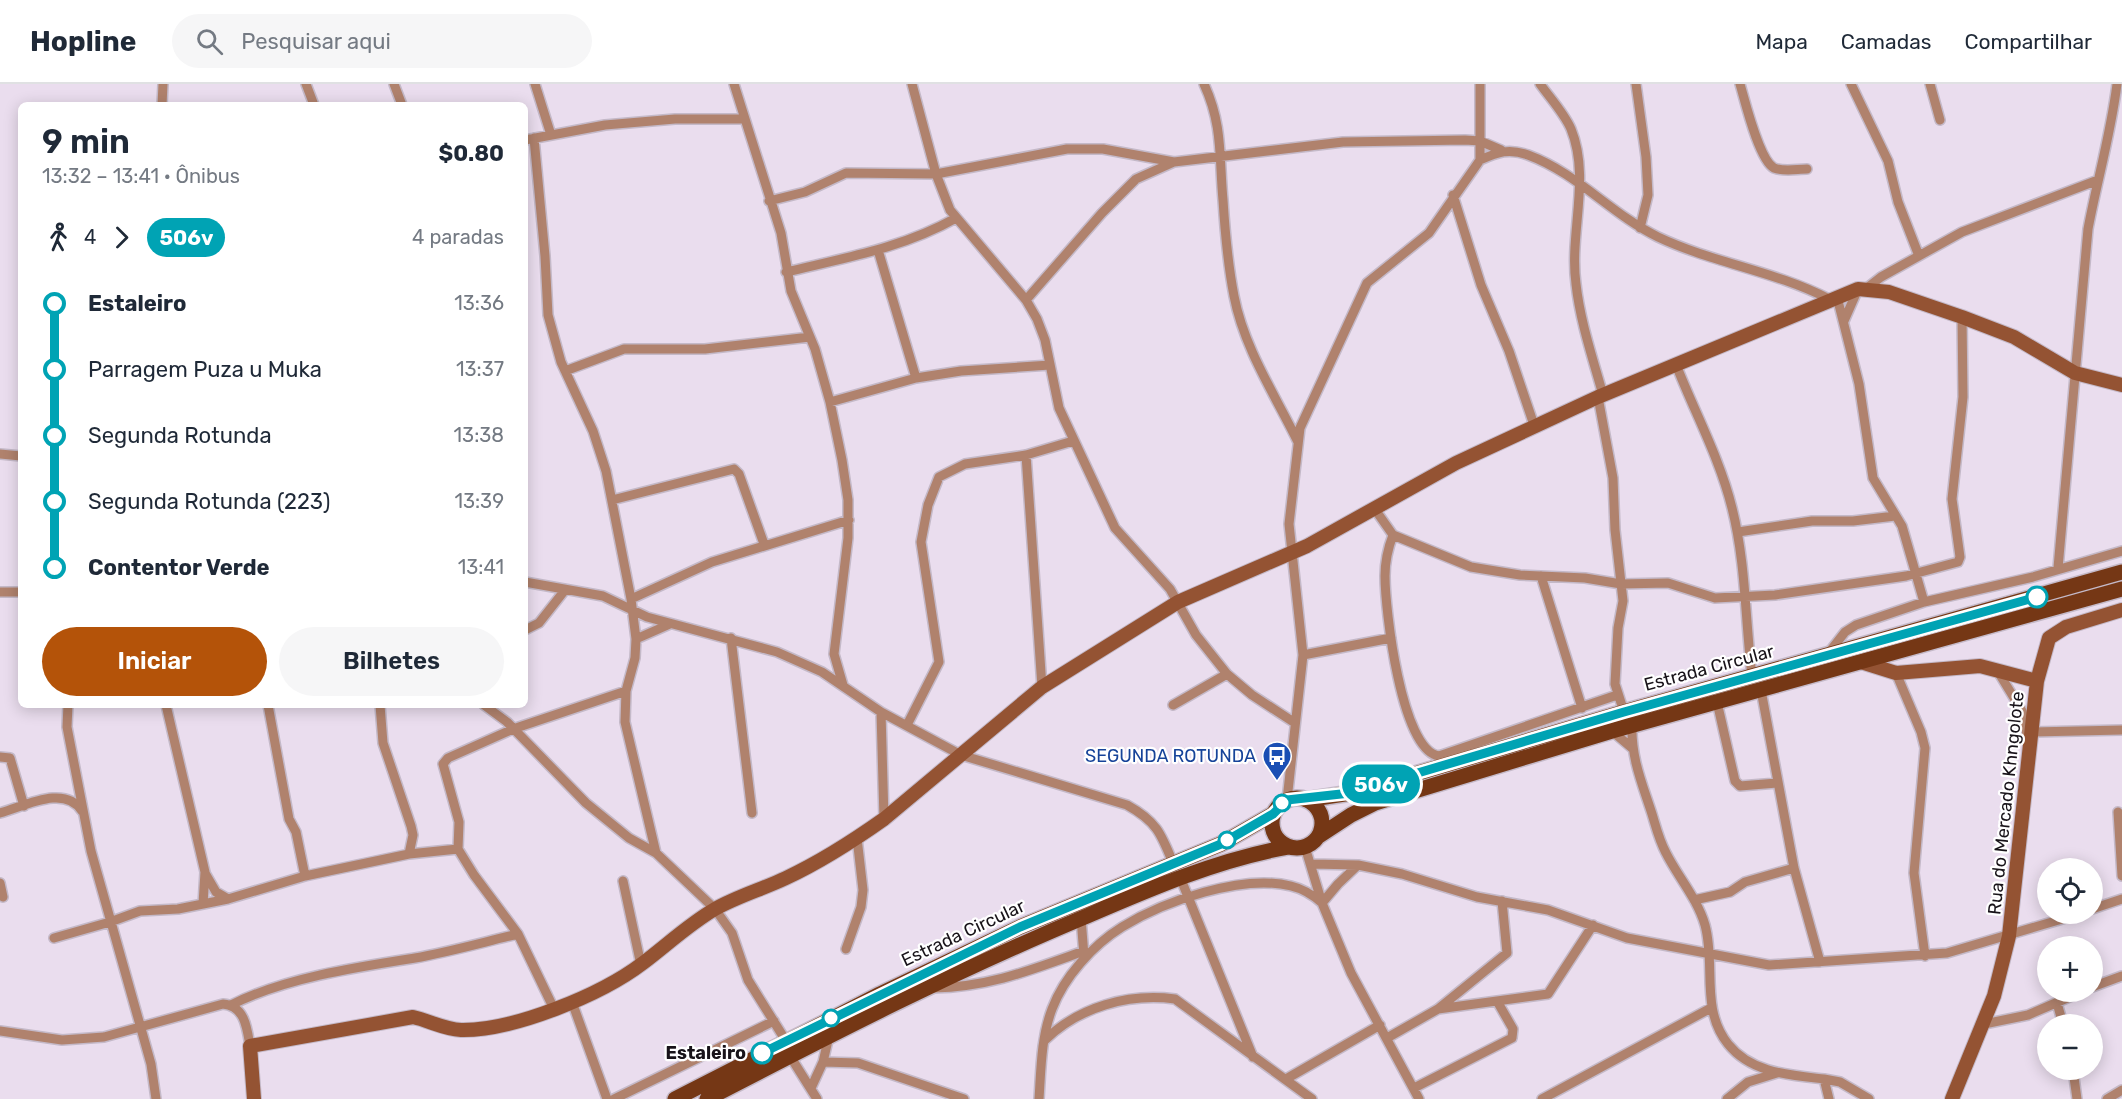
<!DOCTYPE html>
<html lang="pt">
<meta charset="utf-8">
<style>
body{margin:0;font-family:Rubik,sans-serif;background:#f6f6f7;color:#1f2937;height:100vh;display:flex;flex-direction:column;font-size:22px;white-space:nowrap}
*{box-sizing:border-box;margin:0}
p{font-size:20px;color:#747a83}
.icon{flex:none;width:33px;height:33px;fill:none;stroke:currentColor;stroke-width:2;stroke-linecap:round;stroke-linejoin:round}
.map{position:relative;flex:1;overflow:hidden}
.drawer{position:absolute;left:18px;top:18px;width:510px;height:606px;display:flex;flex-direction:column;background:#fff;border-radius:9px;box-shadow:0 3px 15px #0003}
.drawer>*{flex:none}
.badge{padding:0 12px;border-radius:20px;font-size:21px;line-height:39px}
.tools{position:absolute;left:2037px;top:774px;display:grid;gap:12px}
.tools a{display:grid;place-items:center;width:66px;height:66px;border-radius:50%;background:#fff;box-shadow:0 3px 15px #0003;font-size:30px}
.map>.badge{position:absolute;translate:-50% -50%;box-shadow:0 0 0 3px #fff}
.legs{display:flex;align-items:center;gap:9px;height:66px;padding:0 24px;font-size:20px}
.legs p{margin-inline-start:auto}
.head{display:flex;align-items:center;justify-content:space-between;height:102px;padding:0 24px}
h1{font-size:33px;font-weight:600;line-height:45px}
.button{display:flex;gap:12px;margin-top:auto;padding:12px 24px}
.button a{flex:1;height:69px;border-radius:36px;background:#b45309;color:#fff;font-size:24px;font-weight:600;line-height:69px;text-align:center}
.button a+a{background:#f6f6f7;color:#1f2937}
ul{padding:0 24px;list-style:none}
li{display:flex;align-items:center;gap:21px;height:66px;font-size:22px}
li i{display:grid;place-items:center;width:9px;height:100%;margin:0 8px;background:currentColor}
li i::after{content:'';width:15px;height:15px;margin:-8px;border:4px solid;border-radius:50%;background:#fff}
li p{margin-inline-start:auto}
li:first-child i{background:linear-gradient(#0000 50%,currentColor 0)}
li:last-child i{background:linear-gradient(currentColor 50%,#0000 0)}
header{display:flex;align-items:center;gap:36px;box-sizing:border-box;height:84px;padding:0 30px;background:#fff;border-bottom:2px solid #e0e1e3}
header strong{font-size:28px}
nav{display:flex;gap:33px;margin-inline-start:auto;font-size:21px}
.search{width:420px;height:54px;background:#f6f6f7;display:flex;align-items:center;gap:15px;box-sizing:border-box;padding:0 21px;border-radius:33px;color:#747a83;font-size:22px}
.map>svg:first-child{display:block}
</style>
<header>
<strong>Hopline</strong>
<div class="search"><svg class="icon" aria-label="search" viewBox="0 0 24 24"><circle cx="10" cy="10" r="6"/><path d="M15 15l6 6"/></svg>Pesquisar aqui</div>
<nav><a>Mapa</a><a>Camadas</a><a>Compartilhar</a></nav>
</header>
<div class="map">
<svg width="2122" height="1015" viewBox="0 0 2122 1015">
<rect width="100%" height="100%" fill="#eaddee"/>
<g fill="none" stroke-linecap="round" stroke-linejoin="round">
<g stroke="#c4b9c8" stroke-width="12">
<path id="street" d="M306 0 314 21
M394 0 402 21
M535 0 551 51
M734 0 781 149 791 207 815 265 830 318 842 376 848 416V454L834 570 843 601
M912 0 936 90 950 126 1026 216 1037 235 1045 256 1059 324 1115 444 1170 505 1196 551 1227 590 1252 611 1295 639
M1204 0C1223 41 1219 73 1223 116 1225 148 1228 181 1234 212 1244 264 1275 311 1298 358
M1540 0C1550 14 1564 29 1571 45 1591 94 1569 150 1576 200 1580 237 1593 275 1603 311
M1636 0 1646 73 1648 111 1640 144
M1740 0C1745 17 1759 76 1774 84 1784 88 1797 85 1807 85
M1851 0 1888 77 1898 118 1919 172
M1930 0 1940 36
M162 21 163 0
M534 54 545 172 548 231 561 278 593 347 606 387 631 515 636 555 635 574 626 607 625 638 656 769
M525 56 605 41 675 35H744
M1480 76C1498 68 1509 64 1528 71 1577 89 1611 130 1658 153 1713 179 1775 187 1829 215
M1453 111 1481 201 1509 267 1535 344
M769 117 805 108 846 89 936 90 1067 65H1103L1174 78 1343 58 1465 56 1480 57 1501 66
M878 166 916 294
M786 188C844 174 903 164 956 134
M1867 204 1881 193 1962 148 2098 96
M1837 213 1859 300 1873 394 1902 442 1924 518
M1026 216 1102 129 1136 95 1174 78
M1844 237 1858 205
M1677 283C1695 329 1720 375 1732 424 1746 479 1745 535 1752 592
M565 287 624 265H705L810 253
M1598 313 1613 394 1615 446 1623 517 1618 544 1615 600 1624 628
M830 318 916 294 961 287 1050 281
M0 370 21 372
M1026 371 1042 603
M612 416 734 385 739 390 764 460
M1374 424 1393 451 1471 483 1520 491 1585 494 1621 500 1668 499 1715 514 1775 511 1906 492 1958 478 1960 473 1952 415 1963 313 1962 233
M1738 448 1812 437H1853L1895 432
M1393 451C1388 464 1385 477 1385 492 1385 524 1401 667 1439 672L1617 611
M2058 484 2088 145C2097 97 2111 49 2117 0
M1541 492 1582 624
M525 498 603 512 647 533 777 568 822 588 881 628 961 671 1127 721C1156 737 1161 749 1173 779
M0 508H21
M631 515 712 478 849 436
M525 546 539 539 565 506
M731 554 752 729
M636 555 670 540
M1303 571 1391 554
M1827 571 1845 548 1856 541 1924 518 2033 493 2122 467
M1997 586 2022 627 2028 655
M1896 589 1921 648 1925 664 1914 789 1925 872
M1761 606 1794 784 1820 878
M1717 618 1735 697 1740 702 1777 699
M68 621 67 643 91 767 151 980 156 1015
M166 621 205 788 203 820 228 815 305 792 409 770 413 751 411 742 383 659 380 621
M268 621 289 735 296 748 305 792
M484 621 507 638 586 719 629 754 656 769 715 825 732 849 748 896 786 957
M1173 621 1227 590
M881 628 884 735
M907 641 939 578 921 458 928 421 939 393 965 380 1026 371 1073 357
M1632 641C1631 674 1642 699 1652 730 1656 743 1659 756 1666 769 1678 793 1697 814 1705 841 1716 881 1700 925 1728 960 1751 989 1789 991 1824 995L1829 1015
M1612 647 1632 664
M2033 648 2122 646
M0 673 10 674 24 722
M1287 716 1303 571 1289 440 1300 344 1367 199 1429 149 1480 76V0
M2118 728 2122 792
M0 729C25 722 65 700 82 727
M1305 763 1322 819 1351 889 1419 1015
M409 770 458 765
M1312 780 1358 781 1402 790 1477 813 1548 826 1627 854 1769 881 1947 869 2079 830
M205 789 216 808 228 815
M1180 793 1253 973
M623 797 641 881
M0 799 3 813
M1694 816 1730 808 1745 798 1794 784
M2092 825 2122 815
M1081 834 1084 872
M54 854 110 838 140 827 178 825 203 820
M846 865 861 823 863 806 857 754
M2092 903 2122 892
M933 904C990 903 1031 886 1084 867
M572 918 607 1015
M2057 919 2063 940
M231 921C284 894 357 883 415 874 449 868 484 858 518 850
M554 925 518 850 474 791 458 765 459 738 443 680 448 674 513 645 626 607
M1438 925 1507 869 1502 817
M1984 940 2028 931 2081 908
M0 947 62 956 104 953 223 920C245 922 247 944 250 962
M1387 954 1438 925 1548 910 1593 841
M1045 956C1079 923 1128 909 1175 915L1312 1015
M790 972 817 1015
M823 978 858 979 964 1015
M2073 986 2077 1015
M1286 995 1380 941
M1824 995 1840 998 1869 1015
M811 1004 823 978 829 952
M1414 1004 1512 954 1513 945 1497 917
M614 1015 774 937
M1039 1015C1041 985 1041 954 1052 925 1064 893 1093 861 1122 843 1164 817 1242 790 1291 802 1304 805 1313 811 1322 819L1338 800 1358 781
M1542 1015 1711 924
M1727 1015 1748 998 1777 989
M2107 1015 2122 1006"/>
</g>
<g stroke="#c4b9c8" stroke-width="16">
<path id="secondary" d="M1861 578 1896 589 1980 582 2037 597 2009 852 1994 912 1952 1015
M2037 597 2049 554 2066 543 2122 526
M254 1015 250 962 413 933C430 937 444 945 461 946 513 947 601 911 643 879 667 861 689 840 715 825 738 812 763 805 786 794 820 778 853 757 884 735L1042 603 1178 518 1307 462 1456 379 1598 313 1858 205 1889 208 1962 233 2014 253 2075 289 2122 301"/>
</g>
<g stroke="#c4b9c8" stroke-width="18">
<path id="primary" d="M1272 739a25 25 0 1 1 50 0a25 25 0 1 1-50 0Z
M1306 716 1351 709 1624 628 2122 488
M1319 752 1351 731 1375 719 1612 647 2122 505
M675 1015 880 910 1020 843 1221 760 1273 730
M707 1015C832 950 957 886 1087 832 1152 804 1217 776 1288 763"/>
</g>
<use href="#street" stroke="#b0826d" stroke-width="9"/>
<use href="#secondary" stroke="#945333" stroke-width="14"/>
<use href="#primary" stroke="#753715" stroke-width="15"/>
</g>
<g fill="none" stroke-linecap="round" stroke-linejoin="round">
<g stroke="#fff" stroke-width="14">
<path id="line-1" d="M762 969 1020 843 1221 760 1273 730 1287 716 1350 709 1624 628 2037 513"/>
</g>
<use href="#line-1" stroke="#00a3b4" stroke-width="9"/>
</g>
<defs>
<g id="bus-pin" transform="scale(1.5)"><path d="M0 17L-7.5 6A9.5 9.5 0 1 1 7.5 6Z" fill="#1a4fb4" stroke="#fff"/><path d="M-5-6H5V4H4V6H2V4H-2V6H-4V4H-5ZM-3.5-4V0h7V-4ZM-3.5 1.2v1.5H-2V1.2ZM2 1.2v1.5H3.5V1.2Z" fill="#fff"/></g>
</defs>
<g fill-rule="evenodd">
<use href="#bus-pin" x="1277" y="672"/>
</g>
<g fill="#fff" stroke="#00a3b4" stroke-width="3">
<circle cx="2037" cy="513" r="10"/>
<circle cx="1282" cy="719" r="8"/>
<circle cx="1227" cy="756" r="8"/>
<circle cx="831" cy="934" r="8"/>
<circle cx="762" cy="969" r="10"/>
</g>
<g text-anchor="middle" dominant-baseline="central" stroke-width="4.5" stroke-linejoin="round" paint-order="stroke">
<g font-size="18" fill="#181319" stroke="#fff">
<text transform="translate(1709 584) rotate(-15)">Estrada Circular</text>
<text transform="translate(2006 719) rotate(-84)">Rua do Mercado Khngolote</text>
<text transform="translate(963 849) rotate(-25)">Estrada Circular</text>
</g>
<g font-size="18" fill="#164399" stroke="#fff" text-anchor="end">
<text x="1256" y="672">SEGUNDA ROTUNDA</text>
</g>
<g font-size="18" font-weight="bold" fill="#181319" stroke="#fff" text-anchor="end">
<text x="746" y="969">Estaleiro</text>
</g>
</g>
</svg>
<div class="tools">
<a><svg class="icon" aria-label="locate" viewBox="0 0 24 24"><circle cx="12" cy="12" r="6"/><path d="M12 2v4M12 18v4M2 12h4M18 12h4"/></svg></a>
<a>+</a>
<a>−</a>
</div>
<b class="badge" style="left:1381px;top:700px;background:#00a3b4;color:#fff">506v</b>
<section class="drawer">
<div class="head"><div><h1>9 min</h1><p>13:32 – 13:41 · Ônibus</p></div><b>$0.80</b></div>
<div class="legs"><svg class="icon" aria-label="walk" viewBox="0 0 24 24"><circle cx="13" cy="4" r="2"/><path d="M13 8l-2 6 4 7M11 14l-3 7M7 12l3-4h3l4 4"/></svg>4<svg class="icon" aria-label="forward" viewBox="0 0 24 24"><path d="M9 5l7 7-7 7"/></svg><b class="badge" style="background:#00a3b4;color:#fff">506v</b><p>4 paradas</p></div>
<ul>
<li><i style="color:#00a3b4"></i><b>Estaleiro</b><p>13:36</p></li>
<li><i style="color:#00a3b4"></i><span>Parragem Puza u Muka</span><p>13:37</p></li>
<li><i style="color:#00a3b4"></i><span>Segunda Rotunda</span><p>13:38</p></li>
<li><i style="color:#00a3b4"></i><span>Segunda Rotunda (223)</span><p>13:39</p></li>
<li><i style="color:#00a3b4"></i><b>Contentor Verde</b><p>13:41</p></li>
</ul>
<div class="button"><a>Iniciar</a><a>Bilhetes</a></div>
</section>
</div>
